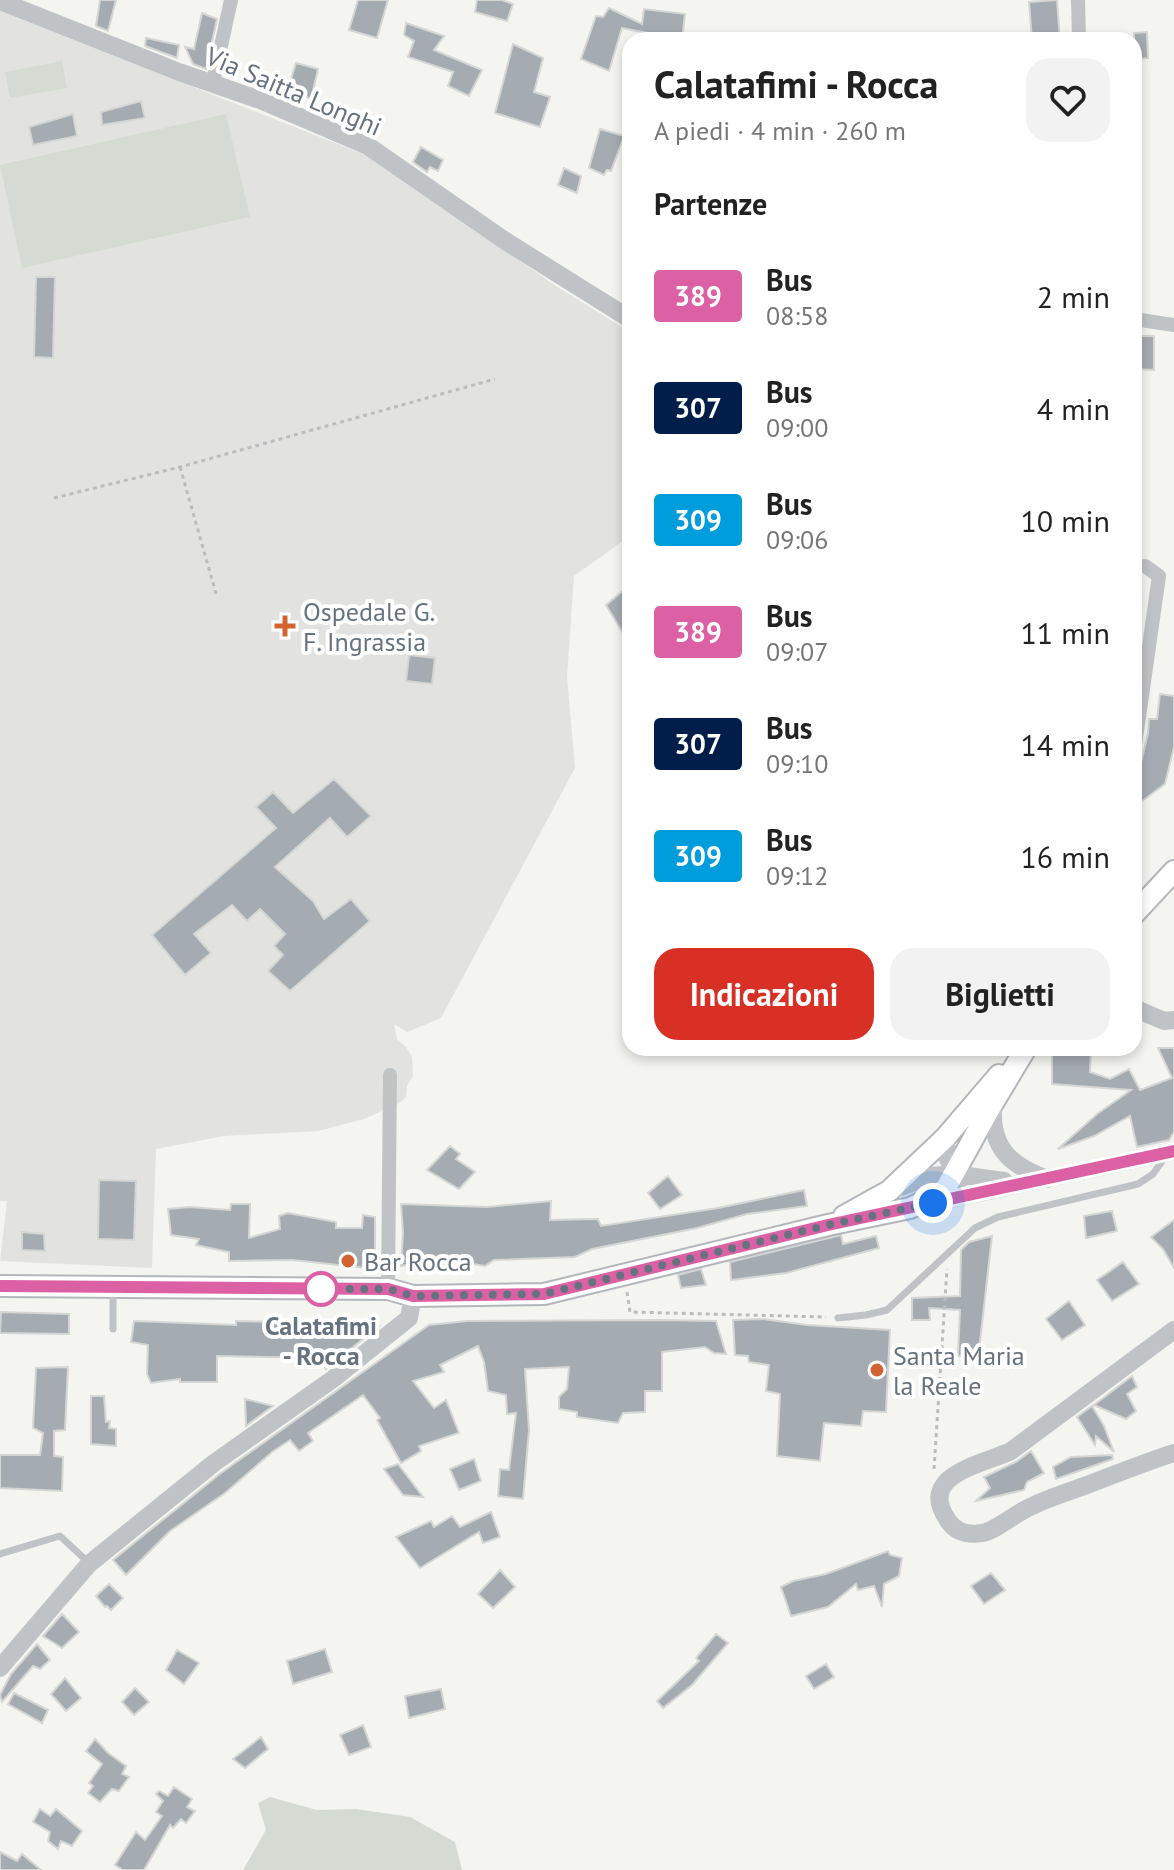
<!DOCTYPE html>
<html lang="it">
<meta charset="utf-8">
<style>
body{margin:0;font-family:"PT Sans",sans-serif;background:#f2f2f2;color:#222;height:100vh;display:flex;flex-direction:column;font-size:30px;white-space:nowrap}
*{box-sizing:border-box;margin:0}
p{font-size:26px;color:#767676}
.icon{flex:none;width:44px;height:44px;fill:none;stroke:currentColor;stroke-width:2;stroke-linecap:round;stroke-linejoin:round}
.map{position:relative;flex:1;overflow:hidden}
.details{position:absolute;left:622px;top:32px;width:520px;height:1024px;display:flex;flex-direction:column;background:#fff;border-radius:24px;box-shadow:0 4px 12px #0003}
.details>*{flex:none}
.badge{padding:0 16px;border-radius:6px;font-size:28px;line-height:52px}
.you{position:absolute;width:40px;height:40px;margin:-20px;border:6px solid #fff;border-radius:50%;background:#1a73e8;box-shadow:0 0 0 12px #1a73e833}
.map>.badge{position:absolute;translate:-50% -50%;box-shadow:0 0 0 4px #fff}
h2{padding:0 32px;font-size:30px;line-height:72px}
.round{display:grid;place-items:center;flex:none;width:84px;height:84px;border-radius:24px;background:#f2f2f2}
.headline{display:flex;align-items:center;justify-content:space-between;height:136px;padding:0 32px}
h1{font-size:38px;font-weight:700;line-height:60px}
.button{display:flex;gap:16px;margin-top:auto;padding:16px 32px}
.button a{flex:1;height:92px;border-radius:24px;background:#d93025;color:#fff;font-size:32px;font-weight:700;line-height:92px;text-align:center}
.button a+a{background:#f2f2f2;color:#222}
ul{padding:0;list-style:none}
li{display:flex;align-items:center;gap:24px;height:112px;padding:0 32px}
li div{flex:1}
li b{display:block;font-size:30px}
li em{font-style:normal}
li .badge{min-width:88px;font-weight:700;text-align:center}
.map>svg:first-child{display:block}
</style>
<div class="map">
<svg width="1174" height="1870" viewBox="0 0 1174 1870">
<rect width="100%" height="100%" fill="#f4f4f1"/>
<path fill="#e2e3e1" d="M0 11 371 157 556 286 630 332V536L574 576 567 677 575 768 441 1018 407 1032 394 1024 397 1039 406 1047 412 1057 413 1076 407 1086 406 1097 397 1105 387 1106 382 1111 364 1119 318 1131 224 1136 156 1149 152 1268 0 1261 7 1201H0Z"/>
<path fill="#d5dbd2" d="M62 61 67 88 10 98 5 72Z
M226 114 250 217 22 268 0 165Z
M270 1797 317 1810 356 1809 410 1817 455 1842 462 1870H243L266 1830 258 1803Z"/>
<path fill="#a5acb1" stroke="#d5d6d4" stroke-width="2" d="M100 0H116L108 31 96 26Z
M358 0H388L377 38 349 30Z
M477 0H502L513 4 507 21 475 12Z
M1057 0 1060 40H1032L1029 2Z
M609 8 642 24 644 9 685 14 682 40 622 28 609 71 581 59 596 16 603 17Z
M202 13 217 19 206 69 193 64 185 47 194 49Z
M406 23 444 36 434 50 482 70 469 96 448 86 453 72 408 57 414 41 404 35Z
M1147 32 1148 58 1134 59V33Z
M146 38 179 45 177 58 145 46Z
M513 44 543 58 534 92 550 97 540 127 495 113Z
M296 63 318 69 311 99 288 89Z
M141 101 145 118 102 125 101 112Z
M73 114 77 136 33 145 29 127Z
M600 129 624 136 611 171 607 170 604 175 589 168Z
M421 147 443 160 438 171 430 167 427 172 413 162Z
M564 168 581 176 577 193 558 185Z
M36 277H55L53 358 34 357Z
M1138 336H1154V370L1139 369Z
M624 590 630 599V645L606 605Z
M409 655 435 658 432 684 406 681Z
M1160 694 1174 696V747L1165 784 1134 807V778L1137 780 1148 733 1149 719H1157Z
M334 779 371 816 347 837 330 818 275 867 313 901 324 919 351 899 370 921 290 991 268 971 283 955 274 946 285 934 260 909 247 921 232 905 194 934 211 953 185 975 152 935 276 828 256 807 273 792 293 813Z
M1052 1048H1091L1090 1072 1110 1079 1129 1069 1140 1090 1172 1078 1158 1048H1174V1132L1169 1140 1137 1147 1130 1116 1094 1136 1058 1149 1097 1114 1131 1090 1052 1084Z
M450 1146 460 1154 456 1159 475 1172 459 1189 427 1170Z
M668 1176 682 1195 660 1209 648 1193Z
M99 1180 136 1181 134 1240 98 1239Z
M804 1190 807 1206 747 1214 697 1228 592 1249 575 1257 494 1260 485 1266 451 1260 444 1266 411 1264 401 1266 403 1232 401 1204 487 1207 551 1201 550 1220 598 1219 601 1226 718 1208Z
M231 1204H250L249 1238 280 1229 279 1216 288 1213 336 1222V1228H362L363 1215 375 1217V1269L293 1260 229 1261V1252L196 1245 199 1239 171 1235 168 1209 189 1207 230 1210Z
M1112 1211 1117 1231 1086 1238 1084 1216Z
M1174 1220V1268L1163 1249 1151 1237Z
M22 1232 44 1234 45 1251 22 1250Z
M841 1235 843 1244 876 1236 879 1248 786 1273 731 1280 730 1262Z
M992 1236 978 1359 958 1356 960 1310 929 1308 930 1320H912V1298L960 1296 961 1250 969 1242Z
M1123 1262 1139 1284 1112 1301 1097 1280Z
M701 1269 706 1285 681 1288 678 1275Z
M1069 1301 1085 1325 1062 1340 1046 1319Z
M1 1312 69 1314V1334L0 1333Z
M763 1319 807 1325 890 1330 886 1412 863 1411 861 1426 824 1423 820 1461 777 1456 780 1394 766 1391 769 1365 749 1362 748 1356 735 1355 733 1320Z
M663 1320 716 1321 726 1354 714 1353 705 1347 662 1352V1391H645V1412L623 1413 618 1423 577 1417V1412L559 1409V1397L567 1389 569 1367 525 1369 529 1430 523 1499 498 1496 500 1469 509 1470 516 1413 507 1414 506 1395 488 1391 484 1362 478 1346 440 1365 444 1372 413 1381 434 1408 446 1400 459 1433 419 1446 421 1451 401 1463 377 1420 380 1418 363 1395 308 1433 313 1441 299 1451 290 1440 272 1452 225 1493 170 1531 126 1575 113 1560 221 1473 429 1325 467 1321Z
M134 1321 236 1325V1321L319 1323 379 1326 326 1369 319 1358 217 1356V1382H180V1379L151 1383 147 1374 148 1345 131 1342Z
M68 1367 65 1430 54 1431V1456L63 1457 62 1491 0 1488V1455H40L43 1433 33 1428 36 1368Z
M1132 1376 1137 1387 1127 1394 1136 1411 1126 1419 1094 1405Z
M91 1396H104L106 1422 110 1421 109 1428 116 1429V1446L91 1444Z
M245 1399 273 1406 246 1426Z
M1092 1406 1104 1426 1114 1452 1096 1436 1095 1445 1077 1417Z
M1031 1451 1044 1473 1027 1482 1024 1490 976 1501 990 1488 984 1477 1016 1462Z
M1112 1455 1113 1459 1056 1479 1053 1467 1071 1457Z
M474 1459 481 1481 459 1490 450 1469Z
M398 1464 423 1497 403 1495 384 1469Z
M491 1512 500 1537 483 1543 479 1532 420 1568 396 1537 431 1521 434 1527 452 1516 460 1527Z
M888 1551 890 1555 902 1558 899 1576 884 1584 882 1607 874 1586 858 1590 856 1584 828 1607 791 1616 781 1587 793 1581 826 1574Z
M500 1570 515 1587 493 1608 478 1594Z
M991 1573 1005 1590 984 1604 971 1586Z
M109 1584 123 1598 111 1610 107 1606 105 1607 96 1596Z
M62 1614 79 1632 62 1648 43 1636Z
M716 1634 728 1643 692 1685 663 1708 657 1701 699 1661 696 1658Z
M37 1644 50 1660 40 1669 33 1666 2 1702 0 1695 11 1674Z
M325 1649 332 1672 293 1684 287 1661Z
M177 1650 199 1663 184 1684 166 1670Z
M826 1664 834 1677 814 1689 806 1676Z
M65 1678 81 1698 66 1711 51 1694Z
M135 1688 149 1702 134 1715 122 1702Z
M441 1689 445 1709 409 1718 405 1696Z
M14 1693 48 1710 42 1723 8 1704Z
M363 1725 371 1747 349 1755 340 1735Z
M261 1737 268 1749 245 1768 233 1759Z
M95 1739 108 1753 126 1766 122 1774 129 1777 119 1791 112 1789 100 1802 88 1793 93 1786 89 1783 102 1764 86 1751Z
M174 1787 192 1799 187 1807 195 1811 186 1823 181 1819 173 1828 170 1825 144 1870H123L115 1865 136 1832 145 1840 162 1816 156 1812 163 1801 156 1794 159 1791 168 1796Z
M40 1809 50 1816 56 1809 82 1831 72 1846 61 1841 58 1849 48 1841 50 1832 33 1822Z
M0 1852 17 1861 22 1854 41 1870H0Z"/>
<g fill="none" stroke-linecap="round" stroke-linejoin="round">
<g stroke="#b3b7bb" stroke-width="24">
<path id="secondary" d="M1134 914 1174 871
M844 1216 889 1191 945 1138 999 1075
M0 1286 388 1289 413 1296 544 1294 828 1225 910 1208 936 1196 946 1188 990 1108 1026 1048"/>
</g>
<path stroke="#babcbe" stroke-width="3" stroke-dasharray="4 4" stroke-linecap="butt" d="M180 467 217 597
M54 498 180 467 495 379
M627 1292 630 1312 826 1317
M934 1469 947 1269"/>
<path stroke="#c0c3c6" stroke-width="7" d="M113 1290V1329
M838 1318 866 1315 887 1310 975 1228 998 1217 1138 1184 1153 1174 1165 1157
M0 1554 60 1536 88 1562"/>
<path stroke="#c0c3c6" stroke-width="14" d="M1078 0 1079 40
M213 83 231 0
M1134 319 1174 325
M1134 752 1159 576 1145 566
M388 1289 390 1075"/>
<path stroke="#c0c3c6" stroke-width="18" d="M0 1 179 72 260 100 368 146 507 242 630 319
M1134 1008 1164 1021 1174 1020
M993 1103C990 1146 1007 1164 1047 1179
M945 1138 948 1159 959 1181
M889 1191 933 1176 953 1174 1004 1181
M927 1204 1174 1151
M1174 1330 1011 1451C981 1465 915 1475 949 1522 957 1533 969 1535 982 1533 995 1531 1016 1513 1030 1507 1048 1498 1068 1492 1087 1485 1116 1474 1145 1462 1174 1453
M0 1668 89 1564 214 1463 333 1379 409 1318 413 1296"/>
<use href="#secondary" stroke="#fff" stroke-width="20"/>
</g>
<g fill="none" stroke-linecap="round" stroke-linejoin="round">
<g stroke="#fff" stroke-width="18">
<path id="line" d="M0 1286 388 1289 413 1296 544 1294 828 1225 1174 1151"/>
</g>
<use href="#line" stroke="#dc61a4" stroke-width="12"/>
<path stroke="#66727f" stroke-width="8" stroke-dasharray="0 14.4" d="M321 1289H388L413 1296 544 1294 828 1225 933 1203"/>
</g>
<g fill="#d36432" stroke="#fff" stroke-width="3">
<path d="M281 614h8v8h8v8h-8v8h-8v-8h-8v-8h8z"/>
<circle cx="348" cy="1261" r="8"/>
<circle cx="877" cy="1370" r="8"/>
</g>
<circle fill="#fff" stroke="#dc61a4" stroke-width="4" cx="321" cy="1289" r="16"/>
<g text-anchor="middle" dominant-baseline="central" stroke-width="8" stroke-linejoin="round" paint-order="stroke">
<g font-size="26" fill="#66727f" stroke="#fff">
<text transform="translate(294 91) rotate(23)">Via Saitta Longhi</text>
</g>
<g font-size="26" fill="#66727f" stroke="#fff" text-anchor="start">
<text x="303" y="611">Ospedale G.<tspan x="303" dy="30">F. Ingrassia</tspan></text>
<text x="364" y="1261">Bar Rocca</text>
<text x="893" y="1355">Santa Maria<tspan x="893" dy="30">la Reale</tspan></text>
</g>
<g font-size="26" font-weight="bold" fill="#66727f" stroke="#fff">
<text x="321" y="1325">Calatafimi<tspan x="321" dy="30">- Rocca</tspan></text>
</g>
</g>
</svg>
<div class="you" style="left:933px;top:1203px"></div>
<section class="details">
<div class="headline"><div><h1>Calatafimi - Rocca</h1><p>A piedi · 4 min · 260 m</p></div><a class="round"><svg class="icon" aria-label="heart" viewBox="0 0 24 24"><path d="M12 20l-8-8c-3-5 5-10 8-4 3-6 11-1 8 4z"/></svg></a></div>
<h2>Partenze</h2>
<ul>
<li><span class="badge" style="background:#dc61a4;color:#fff">389</span><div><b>Bus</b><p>08:58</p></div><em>2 min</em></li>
<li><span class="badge" style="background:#001e49;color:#fff">307</span><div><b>Bus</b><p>09:00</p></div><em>4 min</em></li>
<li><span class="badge" style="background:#009ddc;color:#fff">309</span><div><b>Bus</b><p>09:06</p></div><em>10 min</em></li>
<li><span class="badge" style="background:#dc61a4;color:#fff">389</span><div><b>Bus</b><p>09:07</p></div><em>11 min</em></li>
<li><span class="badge" style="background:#001e49;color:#fff">307</span><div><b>Bus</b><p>09:10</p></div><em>14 min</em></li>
<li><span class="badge" style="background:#009ddc;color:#fff">309</span><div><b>Bus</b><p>09:12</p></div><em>16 min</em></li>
</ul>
<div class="button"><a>Indicazioni</a><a>Biglietti</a></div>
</section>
</div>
